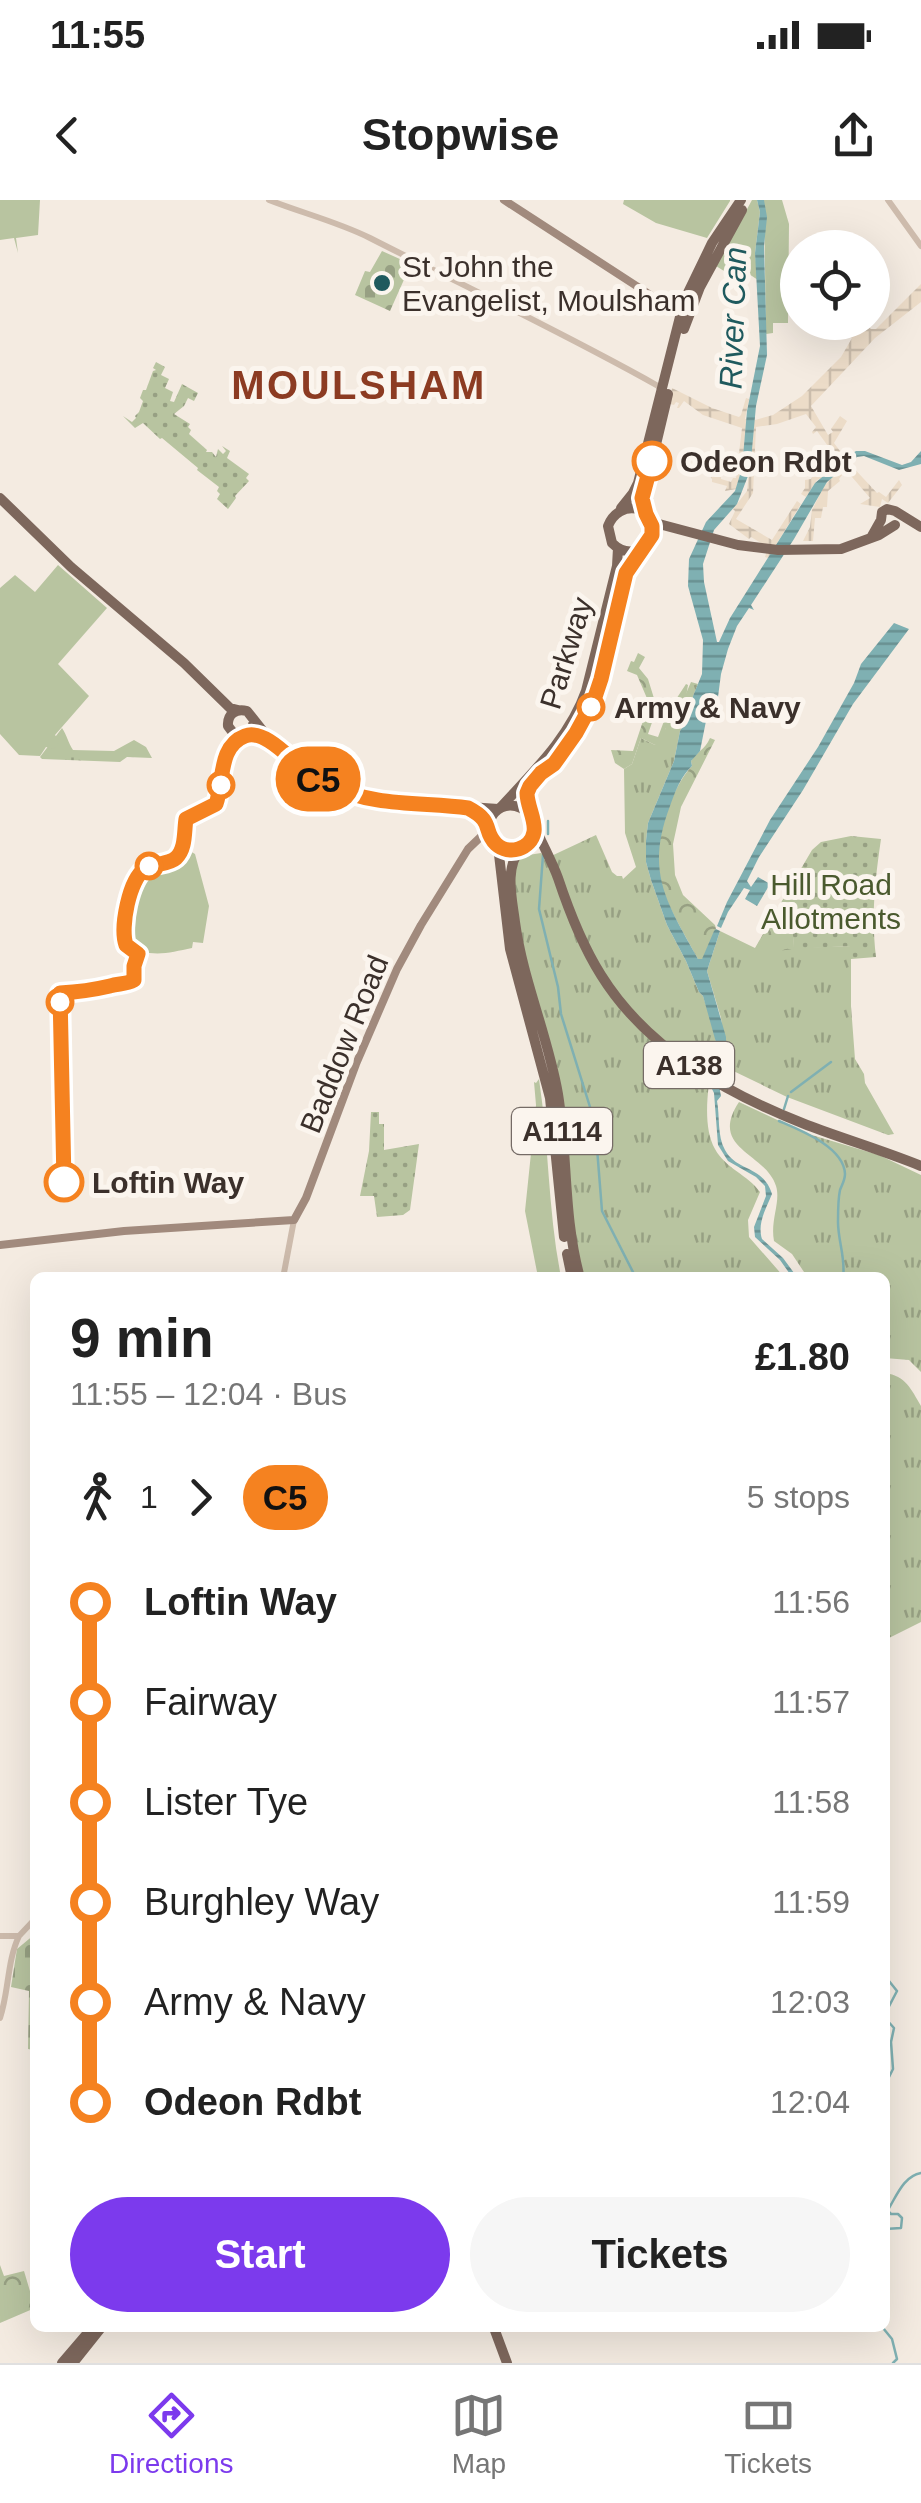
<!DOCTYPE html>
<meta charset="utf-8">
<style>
body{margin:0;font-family:Arial,sans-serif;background:#f6f6f6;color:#222;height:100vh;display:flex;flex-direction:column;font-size:38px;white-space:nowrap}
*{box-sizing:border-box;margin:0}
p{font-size:32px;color:#767676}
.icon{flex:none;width:55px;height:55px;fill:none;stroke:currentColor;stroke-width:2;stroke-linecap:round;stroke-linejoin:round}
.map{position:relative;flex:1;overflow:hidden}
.sheet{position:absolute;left:30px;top:1072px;width:860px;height:1060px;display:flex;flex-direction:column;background:#fff;border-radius:15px;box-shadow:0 10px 40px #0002}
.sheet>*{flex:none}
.badge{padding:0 20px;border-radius:32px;font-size:35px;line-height:65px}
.controls{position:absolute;left:780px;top:30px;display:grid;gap:20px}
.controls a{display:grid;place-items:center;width:110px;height:110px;border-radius:50%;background:#fff;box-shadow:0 10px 40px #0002;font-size:50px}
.map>.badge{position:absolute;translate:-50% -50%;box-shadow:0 0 0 5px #fff}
.legs{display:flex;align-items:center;gap:15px;height:110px;padding:0 40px;font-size:32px}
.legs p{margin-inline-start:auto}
.summary{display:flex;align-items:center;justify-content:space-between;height:170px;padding:0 40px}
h1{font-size:55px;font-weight:700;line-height:75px}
.primary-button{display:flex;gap:20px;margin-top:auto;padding:20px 40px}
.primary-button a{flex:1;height:115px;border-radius:60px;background:#7c3aed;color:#fff;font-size:40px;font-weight:700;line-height:115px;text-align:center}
.primary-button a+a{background:#f6f6f6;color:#222}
ul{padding:0 40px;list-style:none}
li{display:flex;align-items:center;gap:35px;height:100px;font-size:38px}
li i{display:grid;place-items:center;width:15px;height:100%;margin:0 12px;background:currentColor}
li i::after{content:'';width:25px;height:25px;margin:-12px;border:8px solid;border-radius:50%;background:#fff}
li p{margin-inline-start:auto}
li:first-child i{background:linear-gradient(#0000 50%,currentColor 0)}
li:last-child i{background:linear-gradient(currentColor 50%,#0000 0)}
.status{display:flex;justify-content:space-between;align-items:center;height:70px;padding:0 50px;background:#fff;direction:ltr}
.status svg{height:28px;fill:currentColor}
header{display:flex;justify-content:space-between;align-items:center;height:130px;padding:0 40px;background:#fff;font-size:45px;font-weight:700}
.menu{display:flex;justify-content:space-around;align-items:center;height:140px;border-top:2px solid #e0e0e0;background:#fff;font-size:28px;color:#767676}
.menu a{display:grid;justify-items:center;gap:5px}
.menu .current{color:#7c3aed}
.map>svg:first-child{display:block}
</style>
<div class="status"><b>11:55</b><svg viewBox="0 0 49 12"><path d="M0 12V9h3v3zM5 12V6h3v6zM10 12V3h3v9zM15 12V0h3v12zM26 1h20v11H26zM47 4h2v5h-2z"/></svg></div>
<header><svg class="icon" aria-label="back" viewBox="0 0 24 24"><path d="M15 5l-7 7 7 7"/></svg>Stopwise<svg class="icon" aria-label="share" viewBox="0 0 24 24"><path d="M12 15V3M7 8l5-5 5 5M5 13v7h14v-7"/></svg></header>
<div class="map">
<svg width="921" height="2163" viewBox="0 0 921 2163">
<defs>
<pattern id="grass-tufts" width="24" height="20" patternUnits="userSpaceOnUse" patternTransform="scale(2.5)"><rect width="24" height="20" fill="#b8c4a0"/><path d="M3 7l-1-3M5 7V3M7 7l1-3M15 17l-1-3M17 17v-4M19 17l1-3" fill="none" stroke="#97a083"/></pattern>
<pattern id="forest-crowns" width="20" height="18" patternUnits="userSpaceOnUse" patternTransform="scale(2.5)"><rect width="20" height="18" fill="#b8c4a0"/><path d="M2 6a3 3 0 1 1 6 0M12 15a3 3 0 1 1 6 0" fill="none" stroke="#97a083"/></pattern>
<pattern id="cemetery-stones" width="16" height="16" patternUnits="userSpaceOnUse" patternTransform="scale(2.5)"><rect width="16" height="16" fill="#b8c4a0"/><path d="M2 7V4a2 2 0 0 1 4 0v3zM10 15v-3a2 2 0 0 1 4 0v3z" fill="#97a083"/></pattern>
<pattern id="garden-dots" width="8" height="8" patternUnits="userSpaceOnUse" patternTransform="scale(2.5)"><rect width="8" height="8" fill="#b8c4a0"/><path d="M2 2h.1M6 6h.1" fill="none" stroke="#97a083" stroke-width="1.8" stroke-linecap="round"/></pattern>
<pattern id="plaza-grid" width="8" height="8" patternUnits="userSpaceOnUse" patternTransform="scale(2.5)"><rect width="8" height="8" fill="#ecdcc8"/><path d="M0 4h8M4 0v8" fill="none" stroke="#cbbdac"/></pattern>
<pattern id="water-rules" width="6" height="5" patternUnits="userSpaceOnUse" patternTransform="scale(2.5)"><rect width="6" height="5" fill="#7fb0b2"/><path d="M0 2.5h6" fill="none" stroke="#699091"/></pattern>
</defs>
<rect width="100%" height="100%" fill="#f4ebe1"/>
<path fill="url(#grass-tufts)" d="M691 482 698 484 693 496 692 511 680 531 674 561 648 623 646 641V662L651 680 667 725 686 761 699 792 703 796C708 812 717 832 716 848 716 854 713 858 712 864 708 888 702 926 715 949 725 968 748 975 760 992L748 1020 749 1037 784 1077H583L576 1051 563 899 521 738 513 681 518 660 522 656 541 653 547 658 596 635 612 672 617 676H622L623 679 636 667 625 633 624 569 632 564 641 538 655 545 666 528H671Z
M62 528C67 535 68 543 73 550L114 551 134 540 146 547 152 558 127 557 120 562 42 559 40 557Z
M789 689 794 748 851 746V806L855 859 864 874 865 883 894 934 888 935 787 897 723 866 726 856 721 818 707 771 720 731 755 748Z
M739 902 805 933 879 955 921 975V1172L909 1160 885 1158V1078L812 1077 806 1075 792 1054 774 1041C770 1020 781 1002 776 986 765 952 708 949 739 902Z
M885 1173C906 1176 911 1189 921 1206V1422L885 1440Z"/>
<path fill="url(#forest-crowns)" d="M638 453 645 457 639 468 648 479 657 508 648 534 658 537 667 513 686 484 688 485 686 497 671 528H666L661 543 655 545 641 538 632 564 624 569 615 563 611 550 633 551 649 503 637 475 627 471 631 461 634 462Z
M710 538 715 540 681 607 673 644 675 675 683 695 715 725 716 729 702 760 698 759C687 739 664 700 659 679 651 648 670 589 692 566L691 561C697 551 705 550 710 538Z
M789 689 794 749 768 752 755 749Z
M0 2065 4 2076 24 2071 35 2108 0 2123Z"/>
<path fill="url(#cemetery-stones)" d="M382 51 411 64 390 111 355 95 365 71 370 72Z
M35 1734V1878L34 1879 33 1850 28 1849 29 1791 11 1787 17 1749Z"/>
<path fill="#b8c4a0" d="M0 0H40L38 35 16 38 18 53 14 38 0 40Z
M624 0H730V1L707 38 656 23 623 4Z
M752 0H757L760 12 755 53 758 80 749 74 745 78 724 71 716 66Z
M764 0H782L789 24 788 123H773V133L766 134Z
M58 365 107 408 58 464 89 496 55 535 59 540 57 547 52 549 46 547 40 556 19 555 0 534V388L15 375 35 392Z
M185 648 195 654 209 706 203 743 193 742 192 748C167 753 147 760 126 741 126 724 130 682 146 672 154 666 167 667 176 662Z
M539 879C549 945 548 1012 561 1077H538L525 1011 536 905 534 882 536 883Z"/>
<path fill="url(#garden-dots)" d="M156 162 165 167 161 175 169 179 165 188 173 192 170 201 174 202 182 184 198 193 194 201 188 198 184 206 174 214 190 224 188 227 191 230 189 234 207 250 206 252H212L216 257 218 249 223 254 226 251 222 246 230 251 227 258 249 274 246 278 249 281 235 296 236 298 228 309 217 299 220 294 217 291 219 287 197 270 198 268 162 238 160 239 143 223 135 228 123 216 132 222 136 218 135 216 139 212 143 201 140 198 143 190H146L153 171 156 170 153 168Z
M851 636 881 639C875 680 871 717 876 757L851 759 850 746 794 749 789 689 812 650 821 642Z
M371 912H379V924H384V950L419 944 410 1010 403 1015 377 1017 374 996H360L369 951Z"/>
<path fill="url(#plaza-grid)" d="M921 84V102L875 138 811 206 828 235 833 232 831 229 840 216 847 221 834 243 849 263 877 293 879 292 886 297 899 280 902 285 888 303 882 299 880 307 860 304 870 298 846 270 839 279 840 281 828 291 827 307H823L821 318H815L813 341H803L810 327 812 310 824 286 843 266 837 259 834 268 823 278 817 280 806 297 801 294 805 288V280L811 279 822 259 821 256 825 258 833 253 817 231 813 234 812 232 816 227 806 214 777 224 756 227 753 293 736 319 772 340 797 301 801 304 768 358 765 357 768 347 751 337 749 339 729 324 735 311 733 309 747 291 754 227H746L742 268 736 289 725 291 727 286 712 282V279L710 276 721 277V279L731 282 733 278H736L742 228 703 215 684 201 679 208H677L679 203 676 202 674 205 670 204 672 188 712 208 739 217 741 215 746 198 749 199 745 219 755 220 773 215 802 196 841 157 852 138 849 136 848 124 864 123 871 129H876Z"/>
<path fill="url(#water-rules)" d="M757 0H764L767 17 764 46 767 155 756 206 750 271 737 304 714 330 703 364 704 382 717 442H719L730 418 815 283 845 258 856 251H865L902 265 911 262 921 251V264L899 270 864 256 857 257 827 282 794 339 753 402 751 405 754 410 749 408 737 426 728 449 721 474 718 497 707 516 700 551 691 561 692 566C681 576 675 592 670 606 645 672 666 701 698 759H702L714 731 716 729 720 731 707 771 726 837V856L720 891 721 896 717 901C720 916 717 936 725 950 737 972 763 965 772 994 766 1009 757 1023 762 1039L783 1058 797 1077H792L780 1060 755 1037 754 1027 766 996 765 986 756 977 728 961 718 945 714 893 709 883 717 846 703 796 699 792 686 761 667 725 651 680 646 662V641L648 623 674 561 680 531 692 511 693 496 702 474 703 440 688 386 689 359 706 322 735 291 742 268 747 211 760 146 755 53 760 12Z
M894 423 909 429 853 504 803 590 759 657 747 681 751 687 758 677 770 684 757 706 745 699 750 690 744 688 728 712 721 728 717 726 727 702 770 620 818 547 854 483 861 464Z"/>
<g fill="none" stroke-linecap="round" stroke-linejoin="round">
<path stroke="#7fb0b2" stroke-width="2.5" d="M548 634V621
M543 655 539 709 558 787 561 814 595 923 602 1011 636 1078
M791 892 831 862
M784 909 788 896
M779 921C800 930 844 947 845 974 845 980 842 985 840 990 838 999 838 1012 838 1022 838 1041 846 1059 843 1078
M885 1712V1719
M885 1752V1756
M885 1776 897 1791 885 1814
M885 1818 894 1828 891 1842 893 1869 885 1885
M885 1894V1910
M885 2008H889C897 1995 904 1976 921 1973
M885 2008 891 2014H898L902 2018 901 2028 885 2029
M885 2061 888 2070 885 2087
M883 2128 892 2139 897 2159 893 2163"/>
<path stroke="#cdbbac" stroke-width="6" d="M269 0C302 13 338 22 370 38 466 87 564 133 658 186L661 190
M888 0 921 46
M283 1078 294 1020
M0 1736H19L35 1719
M0 1818C9 1791 7 1761 19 1736"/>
<path stroke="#a18a7d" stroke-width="8" d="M504 0 672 109
M0 1045 124 1031 294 1020 306 998 356 864 397 769 421 725 468 649 489 629"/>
<path stroke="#7d675c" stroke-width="10" d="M684 129 700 87 742 10
M0 298 71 367 184 463 230 508 238 510
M621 308 633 293 638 283 684 101 712 43 741 0
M646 313C642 301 642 293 647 282L668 194
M650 319 659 324 738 345 778 350 841 349 879 335 895 325
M872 336 881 320 882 312 887 309 895 311 921 327
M643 348C632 354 621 352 612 343L608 326C619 298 657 305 652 334 649 349 631 357 626 372 622 383 620 397 617 409 608 450 602 491 580 527 572 539 563 555 553 565 542 574 533 579 527 593 528 623 548 650 558 678 569 711 582 745 601 775 647 849 727 894 807 925 844 939 884 951 921 966
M254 520 252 531 244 536 234 534 228 526C227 514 236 508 247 511L270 540 292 560 310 574 336 588 360 597 382 601 498 609
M500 608C533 572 570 537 586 491L617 366 618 348
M498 646 510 749 550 898 564 1037
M501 648C471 625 504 588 530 615
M521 648C504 668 512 698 515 722 523 781 548 836 558 894 568 955 563 1017 580 1078
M567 1054 572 1078
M494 2128 507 2163
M62 2163 92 2128
M73 2163 101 2128"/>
</g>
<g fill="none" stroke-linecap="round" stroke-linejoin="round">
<g stroke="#fff" stroke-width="22">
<path id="line-1" d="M64 982 60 793C78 792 93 790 110 786 119 783 125 785 134 780V766L138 754 126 745C120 728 129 679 145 669 154 663 168 665 176 658 186 649 184 631 186 619L216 604C224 582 218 546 245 536 266 528 293 563 310 574 316 578 324 582 330 585 372 607 423 602 468 608 495 622 482 630 496 644 509 656 531 649 534 632 536 620 527 606 527 593L530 586 541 573 554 564 576 533 594 500 601 479 626 373 652 335V326L646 314 642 298 652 261"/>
</g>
<use href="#line-1" stroke="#f58220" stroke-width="15"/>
</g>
<circle fill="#1f5a5e" stroke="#fbf5ee" stroke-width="4" cx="382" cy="83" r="10"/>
<g fill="#fff" stroke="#f58220" stroke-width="5">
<circle cx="652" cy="261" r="18"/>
<circle cx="591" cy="507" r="12"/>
<circle cx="221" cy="585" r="12"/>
<circle cx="149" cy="666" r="12"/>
<circle cx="60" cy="802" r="12"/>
<circle cx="64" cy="982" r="18"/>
</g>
<g text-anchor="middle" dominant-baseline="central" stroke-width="10" stroke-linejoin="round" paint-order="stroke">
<g fill="#fbf5ee" stroke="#756b66" stroke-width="2.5">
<rect x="644" y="842" width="90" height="46" rx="8"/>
<rect x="512" y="908" width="100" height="46" rx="8"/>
</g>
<g font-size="28" font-weight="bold" fill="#3b302b">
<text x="689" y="865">A138</text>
<text x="562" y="931">A1114</text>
</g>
<g font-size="30" fill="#3b302b" stroke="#fbf5ee" text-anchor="start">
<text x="402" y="66">St John the<tspan x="402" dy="34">Evangelist, Moulsham</tspan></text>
</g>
<g font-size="30" font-weight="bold" fill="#3b302b" stroke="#fbf5ee" text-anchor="start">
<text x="680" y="261">Odeon Rdbt</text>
<text x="614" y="507">Army &amp; Navy</text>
<text x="92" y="982">Loftin Way</text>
</g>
<g font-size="30" fill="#3b302b" stroke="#fbf5ee">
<text transform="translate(566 453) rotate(-73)">Parkway</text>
<text transform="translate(344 844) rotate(-68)">Baddow Road</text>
</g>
<g font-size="30" fill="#4a5a2e" stroke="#fbf5ee">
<text x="831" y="684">Hill Road<tspan x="831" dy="34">Allotments</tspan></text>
</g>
<g font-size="32" font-style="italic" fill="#1f5a5e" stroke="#fbf5ee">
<text transform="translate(733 118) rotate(-88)">River Can</text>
</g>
<g font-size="40" font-weight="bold" letter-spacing="2.5" fill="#8c3b22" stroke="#fbf5ee">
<text x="359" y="185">MOULSHAM</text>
</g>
</g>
</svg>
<div class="controls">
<a><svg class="icon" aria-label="locate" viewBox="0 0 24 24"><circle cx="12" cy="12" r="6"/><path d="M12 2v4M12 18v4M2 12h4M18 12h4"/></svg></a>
</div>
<b class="badge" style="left:318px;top:579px;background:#f58220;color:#111">C5</b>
<section class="sheet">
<div class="summary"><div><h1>9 min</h1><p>11:55 – 12:04 · Bus</p></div><b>£1.80</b></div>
<div class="legs"><svg class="icon" aria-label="walk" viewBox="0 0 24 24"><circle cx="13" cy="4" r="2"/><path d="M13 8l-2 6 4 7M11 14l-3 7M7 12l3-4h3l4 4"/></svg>1<svg class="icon" aria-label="forward" viewBox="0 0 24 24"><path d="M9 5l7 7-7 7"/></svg><b class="badge" style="background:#f58220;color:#111">C5</b><p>5 stops</p></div>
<ul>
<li><i style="color:#f58220"></i><b>Loftin Way</b><p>11:56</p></li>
<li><i style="color:#f58220"></i><span>Fairway</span><p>11:57</p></li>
<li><i style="color:#f58220"></i><span>Lister Tye</span><p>11:58</p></li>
<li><i style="color:#f58220"></i><span>Burghley Way</span><p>11:59</p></li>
<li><i style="color:#f58220"></i><span>Army &amp; Navy</span><p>12:03</p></li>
<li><i style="color:#f58220"></i><b>Odeon Rdbt</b><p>12:04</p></li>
</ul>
<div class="primary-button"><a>Start</a><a>Tickets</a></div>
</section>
</div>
<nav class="menu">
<a class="current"><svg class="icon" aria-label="directions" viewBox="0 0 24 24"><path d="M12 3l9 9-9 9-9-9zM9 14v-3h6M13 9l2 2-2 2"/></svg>Directions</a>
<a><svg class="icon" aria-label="map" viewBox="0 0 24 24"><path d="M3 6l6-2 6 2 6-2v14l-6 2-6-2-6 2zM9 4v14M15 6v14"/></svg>Map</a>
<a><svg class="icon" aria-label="tickets" viewBox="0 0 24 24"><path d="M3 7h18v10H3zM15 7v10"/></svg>Tickets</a>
</nav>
